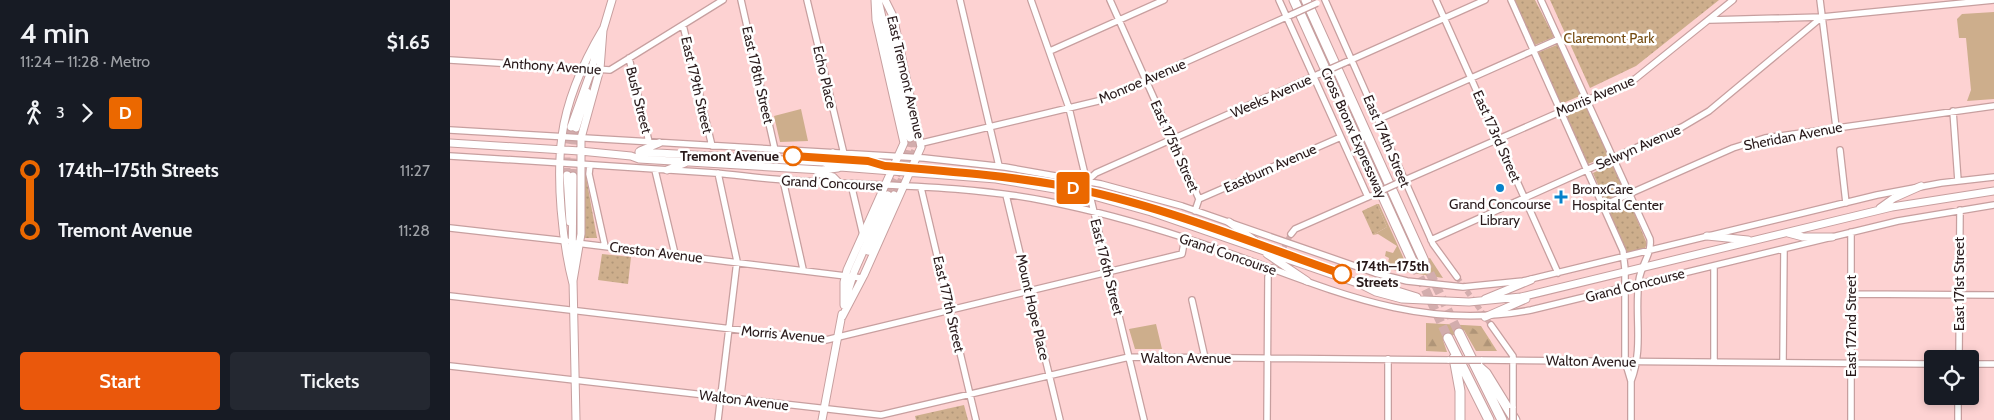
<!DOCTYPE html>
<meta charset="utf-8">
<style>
body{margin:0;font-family:Cabin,sans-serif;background:#242831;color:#f1f3f6;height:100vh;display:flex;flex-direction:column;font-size:19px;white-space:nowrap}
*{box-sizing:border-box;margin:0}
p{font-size:16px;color:#9ea1a6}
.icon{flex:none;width:28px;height:28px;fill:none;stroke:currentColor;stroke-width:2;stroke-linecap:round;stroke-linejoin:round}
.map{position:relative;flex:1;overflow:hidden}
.details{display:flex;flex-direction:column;background:#171b24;width:450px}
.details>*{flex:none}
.badge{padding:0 10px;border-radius:4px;font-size:18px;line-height:32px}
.tools{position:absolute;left:1474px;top:350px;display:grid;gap:10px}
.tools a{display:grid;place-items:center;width:55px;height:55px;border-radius:5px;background:#171b24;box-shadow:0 2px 8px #0003;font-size:25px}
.map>.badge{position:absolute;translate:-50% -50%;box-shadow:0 0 0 2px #fff}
.legs{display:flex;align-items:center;gap:8px;height:55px;padding:0 20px;font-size:16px}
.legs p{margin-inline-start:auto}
.headline{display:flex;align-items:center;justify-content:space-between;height:85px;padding:0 20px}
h1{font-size:28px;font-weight:600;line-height:38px}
.action{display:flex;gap:10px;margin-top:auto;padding:10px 20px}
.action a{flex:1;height:58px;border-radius:5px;background:#ea580c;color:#fff;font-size:20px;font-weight:600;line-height:58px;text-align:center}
.action a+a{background:#242831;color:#f1f3f6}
ul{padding:0 20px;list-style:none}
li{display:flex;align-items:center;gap:18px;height:60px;font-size:19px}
li i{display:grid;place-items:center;width:8px;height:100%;margin:0 6px;background:currentColor}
li i::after{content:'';width:12px;height:12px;margin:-6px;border:4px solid;border-radius:50%;background:#171b24}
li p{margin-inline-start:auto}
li:first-child i{background:linear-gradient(#0000 50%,currentColor 0)}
li:last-child i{background:linear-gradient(currentColor 50%,#0000 0)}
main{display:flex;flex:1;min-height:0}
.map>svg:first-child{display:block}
</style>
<main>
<section class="details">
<div class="headline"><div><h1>4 min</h1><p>11:24 – 11:28 · Metro</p></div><b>$1.65</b></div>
<div class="legs"><svg class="icon" aria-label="walk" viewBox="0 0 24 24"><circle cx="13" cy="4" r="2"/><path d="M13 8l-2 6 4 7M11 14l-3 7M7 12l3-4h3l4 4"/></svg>3<svg class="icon" aria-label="forward" viewBox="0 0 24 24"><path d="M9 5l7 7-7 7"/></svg><b class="badge" style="background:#eb6800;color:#fff">D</b></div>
<ul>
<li><i style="color:#eb6800"></i><b>174th–175th Streets</b><p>11:27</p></li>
<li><i style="color:#eb6800"></i><b>Tremont Avenue</b><p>11:28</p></li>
</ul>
<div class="action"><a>Start</a><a>Tickets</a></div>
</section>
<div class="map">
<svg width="1544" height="420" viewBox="0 0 1544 420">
<defs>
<pattern id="forest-firs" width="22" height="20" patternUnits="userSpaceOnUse" patternTransform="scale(1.25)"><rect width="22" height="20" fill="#cdae8c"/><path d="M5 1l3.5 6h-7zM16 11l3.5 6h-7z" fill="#b09578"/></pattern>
<pattern id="park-dots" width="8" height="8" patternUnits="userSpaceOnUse" patternTransform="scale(1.25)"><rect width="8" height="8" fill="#cdae8c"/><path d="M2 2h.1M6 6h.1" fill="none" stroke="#b09578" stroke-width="1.8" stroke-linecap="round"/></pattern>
</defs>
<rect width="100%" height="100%" fill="#fdd2d2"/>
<path fill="#cdae8c" d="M1544 12V99L1517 101 1521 90 1516 38H1509L1507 19 1512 14Z
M351 109 358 141 330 142 324 116Z
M927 204H929L958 268 980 258 993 278 937 269 939 258 935 256 936 251 943 253 947 246 928 234 923 235 937 227Z
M976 323 1031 326 1047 351H1026L1014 330 993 340 997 352 976 351Z
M706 324 712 349H685L679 329Z"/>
<path fill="url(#forest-firs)" d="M980 324 1021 327 1040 340 1042 346 1039 349H1026L1014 329 992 338 993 349 977 347 978 325Z"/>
<path fill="url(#park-dots)" d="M1064 0H1085L1104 37 1085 45Z
M1100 0H1269L1186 66 1140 88Z
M1109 44 1132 95 1111 104 1087 53Z
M1138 107 1160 154 1138 164 1116 115Z
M1164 163 1177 191 1155 201 1143 173Z
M133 171H135L147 238H135Z
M1179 200 1197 244 1194 250 1177 255 1157 208Z
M927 204 937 227 923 235 912 211Z
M152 254 181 257 178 284 148 280Z
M514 405 518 420H466L465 416Z"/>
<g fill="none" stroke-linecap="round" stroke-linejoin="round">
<path stroke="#d3adad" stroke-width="5.5" stroke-dasharray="5.5 3" stroke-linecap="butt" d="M818 277 841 234
M1007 277 1041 325"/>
<path stroke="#d3adad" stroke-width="7" stroke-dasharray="7 3.5" stroke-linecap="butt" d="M117 175V149L121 127
M123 176 126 128
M438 195 457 153 460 138
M444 195 465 150V136"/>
<path stroke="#d3adad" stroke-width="9" stroke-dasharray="9 4.5" stroke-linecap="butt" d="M974 261 1009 333
M964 265 998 338"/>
<g stroke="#c79f9f" stroke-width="8">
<path id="minor" d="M291 0 325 150
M357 0 394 154
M510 0 549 166
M581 0 619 108 694 420
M660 0 749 199 745 211
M829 0 918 197
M875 0 983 244 1007 277
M986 0 1108 273
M1061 0 1173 251 1175 269V361L1181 381V420
M1091 0 1200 239C1202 254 1191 265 1189 280 1184 314 1194 348 1181 381
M1370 0 1386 127
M1260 20 1372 17 1544 0
M233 25 262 146
M600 51 714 0
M179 58 199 142
M0 60 160 70 273 0
M894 63 1035 0
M1503 111 1508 181
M929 119 1109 39
M0 130 474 158 555 167 651 184 732 206 925 273 957 281 1013 287 1073 281 1427 195 1491 183 1544 177
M472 143 648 101 843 14
M1390 150 1396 203
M0 156C88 161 177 167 265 173 289 175 313 179 337 180 423 186 511 184 596 201 642 210 689 223 735 238 853 275 953 335 1081 310L1448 221 1544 205
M140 165 139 174 155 246
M205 170 225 254
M333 180 353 269
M637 181 646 173 869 74
M401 184 413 235
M946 184 1185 79 1283 0
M471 188 526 420
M556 195 610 420
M749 199 891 137
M1154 205 1283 148 1315 138 1544 106
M0 228 117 241
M841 234 845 229 920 196
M981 240 1232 127 1259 111 1372 17
M126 243 412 278
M1401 294 1544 295
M0 296 376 340 732 254 735 238
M742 300 755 358
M1041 325 1063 356V408
M1509 359 1510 210
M1031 360 1482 364
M1264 362V266
M1333 362 1334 249
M1520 364H1544
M0 366 431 415 679 357 999 360
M268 420 287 261 268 173
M817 420 818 277
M938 420V359
M1401 420V232
M1508 420V396"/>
</g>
<g stroke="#c79f9f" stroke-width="9">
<path id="major" d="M428 0 460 138
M439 27 465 136
M121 127 140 74 162 0
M126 128 137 92
M0 143 130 151 181 156 189 159 372 170 388 168
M190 151 209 143
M189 152 373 162 390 167 546 179 640 195 701 212 910 284 926 292 952 299 1019 302 1071 297 1442 207 1544 191
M383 153C392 161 402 161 412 168
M217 170 235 163
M368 173 383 177 389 183
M117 175 120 222
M1430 208 1444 198 1471 186
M779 222 815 248
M1338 233 1353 237H1382
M1257 236 1298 240
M418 251 444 195
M817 254 857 281
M122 270 123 176
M123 280 126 420
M123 281 131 234V138L150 69 153 30
M123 284C112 241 106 179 112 136 117 98 134 61 153 29
M910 284 928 285 967 297
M1035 299 1081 280
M395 301 404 272 438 195
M394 305V282L397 270 454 143 426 20 425 0
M392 317 414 275 471 147 443 16 435 0
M1035 317 1076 299
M372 420 392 314"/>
</g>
<g stroke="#c79f9f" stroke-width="11">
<path id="highway" d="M844 0 964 265
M856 0 974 261
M1009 333 1052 420
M998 338 1039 420
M1004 358 1010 391V420
M1027 365 1036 373 1065 420"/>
</g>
<use href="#minor" stroke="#fff" stroke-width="5.5"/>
<use href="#major" stroke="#fff" stroke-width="7"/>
<use href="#highway" stroke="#fff" stroke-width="9"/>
<g stroke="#c79f9f" stroke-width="8" stroke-linecap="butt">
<path id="minor-bridge" d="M843 14 867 3
M869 74 894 63
M924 194 946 184
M999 360H1031
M1063 420V408"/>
</g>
<use href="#minor-bridge" stroke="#fff" stroke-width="5.5"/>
</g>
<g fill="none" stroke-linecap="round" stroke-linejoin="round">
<g stroke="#fff" stroke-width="11">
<path id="line-1" d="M343 156 418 161 435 166C494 171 554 175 613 186 708 204 800 242 892 274"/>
</g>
<use href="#line-1" stroke="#eb6800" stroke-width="8"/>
</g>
<g fill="#fff" stroke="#eb6800" stroke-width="2.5">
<circle cx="343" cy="156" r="9"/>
<circle cx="892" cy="274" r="9"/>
</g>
<g fill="#0781ca" stroke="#fff" stroke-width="2">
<circle cx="1050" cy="188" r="5"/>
<path d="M1108.5 189.5h5v5h5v5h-5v5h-5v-5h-5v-5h5z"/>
</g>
<g text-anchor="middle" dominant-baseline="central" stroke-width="5" stroke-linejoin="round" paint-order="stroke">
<g font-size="14" fill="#744b10" stroke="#fff">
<text x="1159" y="38">Claremont Park</text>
</g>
<g font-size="14" fill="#291a1b" stroke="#fff">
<text transform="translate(102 66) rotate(4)">Anthony Avenue</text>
<text transform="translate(308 75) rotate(77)">East 178th Street</text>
<text transform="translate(375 77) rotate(77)">Echo Place</text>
<text transform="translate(456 77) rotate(77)">East Tremont Avenue</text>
<text transform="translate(692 81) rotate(-23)">Monroe Avenue</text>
<text transform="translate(247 85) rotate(77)">East 179th Street</text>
<text transform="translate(821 96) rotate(-24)">Weeks Avenue</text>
<text transform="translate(1145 96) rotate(-23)">Morris Avenue</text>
<text transform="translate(189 100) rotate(76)">Bush Street</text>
<text transform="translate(904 133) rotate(66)">Cross Bronx Expressway</text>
<text transform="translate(1047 136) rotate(66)">East 173rd Street</text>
<text transform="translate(1343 136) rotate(-11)">Sheridan Avenue</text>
<text transform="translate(937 141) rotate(67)">East 174th Street</text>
<text transform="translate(725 146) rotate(66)">East 175th Street</text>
<text transform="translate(1188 147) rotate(-24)">Selwyn Avenue</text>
<text transform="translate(820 168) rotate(-24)">Eastburn Avenue</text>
<text transform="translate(382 183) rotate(3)">Grand Concourse</text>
<text transform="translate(206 252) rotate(7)">Creston Avenue</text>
<text transform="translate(778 254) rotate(19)">Grand Concourse</text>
<text transform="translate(657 267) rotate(76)">East 176th Street</text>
<text transform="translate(1509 284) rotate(-90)">East 171st Street</text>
<text transform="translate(1185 285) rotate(-14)">Grand Concourse</text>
<text transform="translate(499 304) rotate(77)">East 177th Street</text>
<text transform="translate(583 307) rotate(77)">Mount Hope Place</text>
<text transform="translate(1401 326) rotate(-90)">East 172nd Street</text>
<text transform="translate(333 334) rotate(5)">Morris Avenue</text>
<text x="736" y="358">Walton Avenue</text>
<text transform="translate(1141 361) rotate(1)">Walton Avenue</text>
<text transform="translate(294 400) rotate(7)">Walton Avenue</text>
</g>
<g font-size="14" font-weight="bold" fill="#291a1b" stroke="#fff" text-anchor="end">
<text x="329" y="156">Tremont Avenue</text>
<text x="906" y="266" text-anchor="start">174th–175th<tspan x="906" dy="16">Streets</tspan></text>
</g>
<g font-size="14" fill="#291a1b" stroke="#fff" text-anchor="start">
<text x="1122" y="189">BronxCare<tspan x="1122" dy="16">Hospital Center</tspan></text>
<text x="1050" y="204" text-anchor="middle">Grand Concourse<tspan x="1050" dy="16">Library</tspan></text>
</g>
</g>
</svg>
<div class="tools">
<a><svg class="icon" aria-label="locate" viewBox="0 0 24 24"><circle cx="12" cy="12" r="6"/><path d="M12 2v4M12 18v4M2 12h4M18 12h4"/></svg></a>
</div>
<b class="badge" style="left:623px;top:188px;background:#eb6800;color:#fff">D</b>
</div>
</main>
